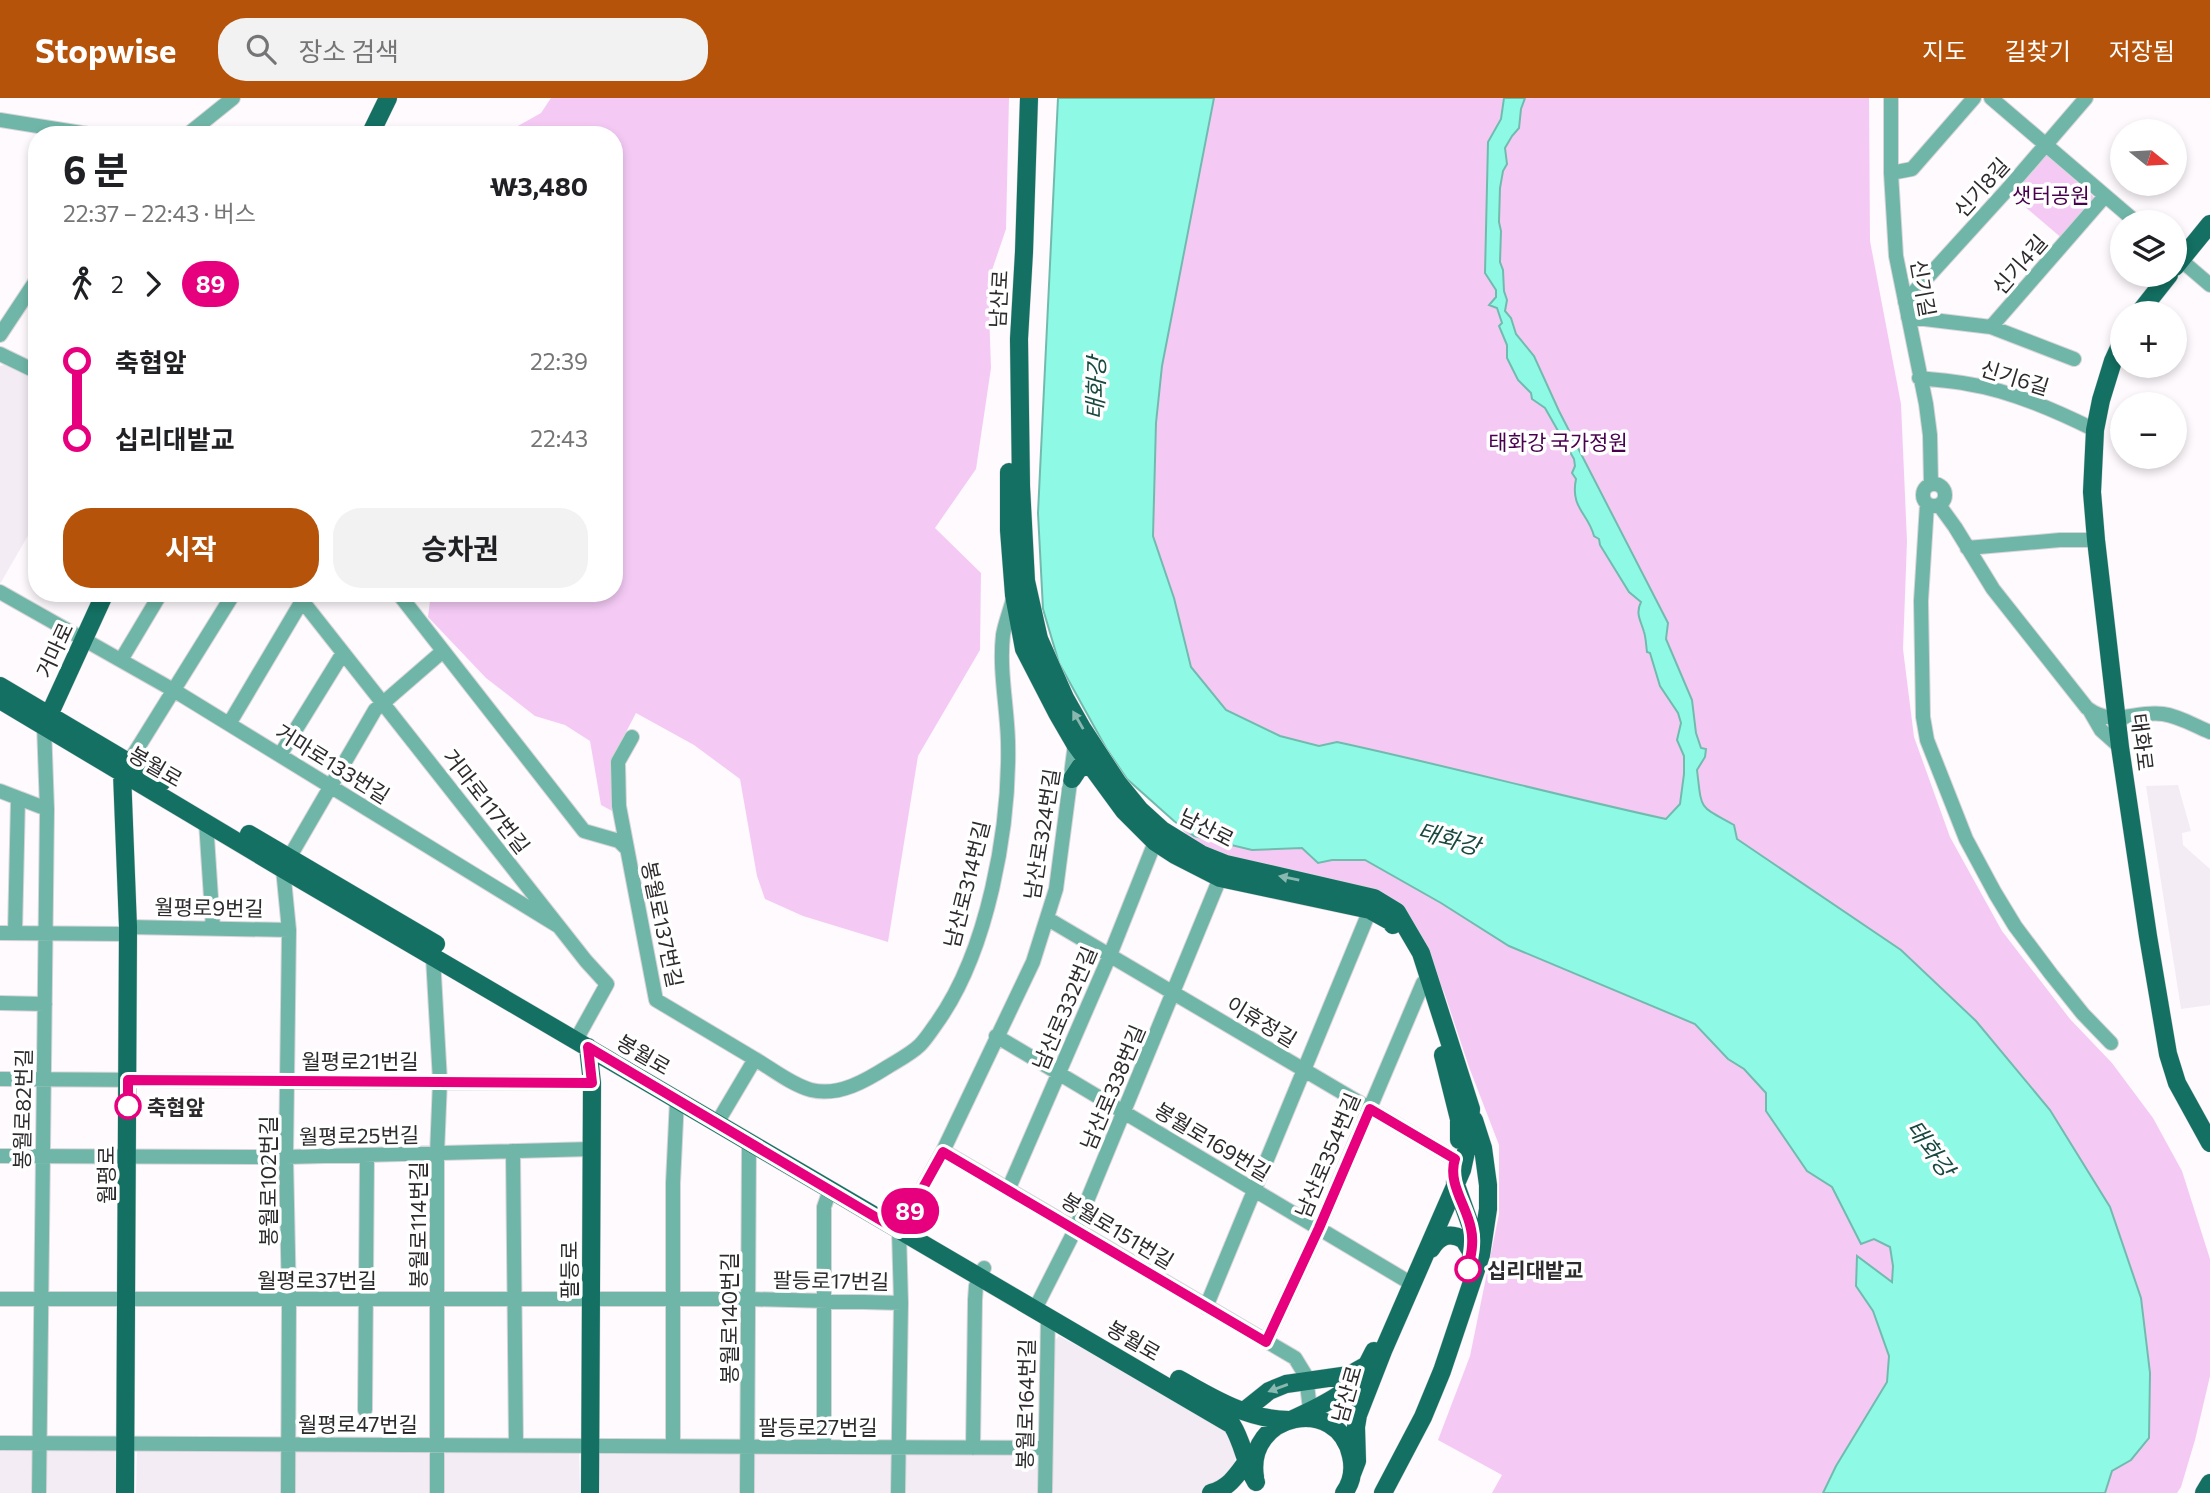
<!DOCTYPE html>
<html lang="ko">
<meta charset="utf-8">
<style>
body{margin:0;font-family:Commissioner,"Noto Sans KR",sans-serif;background:#f2f2f2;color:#202124;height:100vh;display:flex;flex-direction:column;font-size:26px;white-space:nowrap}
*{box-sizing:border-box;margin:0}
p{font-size:23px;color:#757577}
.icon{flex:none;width:38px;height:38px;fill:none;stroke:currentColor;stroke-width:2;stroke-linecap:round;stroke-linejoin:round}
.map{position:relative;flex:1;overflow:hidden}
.panel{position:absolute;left:28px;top:28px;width:595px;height:476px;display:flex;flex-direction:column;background:#fff;border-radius:28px;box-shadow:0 4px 10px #0003}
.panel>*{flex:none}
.badge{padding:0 14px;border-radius:23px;font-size:24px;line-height:46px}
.needle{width:46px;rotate:108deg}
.fabs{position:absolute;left:2110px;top:21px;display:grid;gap:14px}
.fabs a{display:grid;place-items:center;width:77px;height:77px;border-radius:50%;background:#fff;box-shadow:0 4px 10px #0003;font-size:35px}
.map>.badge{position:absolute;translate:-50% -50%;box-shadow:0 0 0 4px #fff}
.legs{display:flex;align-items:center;gap:10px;height:77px;padding:0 35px;font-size:23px}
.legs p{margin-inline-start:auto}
.head{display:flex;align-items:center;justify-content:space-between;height:119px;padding:0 35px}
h1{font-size:38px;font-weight:700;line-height:52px}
.action{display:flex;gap:14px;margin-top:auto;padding:14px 35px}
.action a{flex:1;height:80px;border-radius:28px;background:#b45309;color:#fff;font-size:28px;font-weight:700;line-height:80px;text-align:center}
.action a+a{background:#f2f2f2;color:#202124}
ul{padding:0 35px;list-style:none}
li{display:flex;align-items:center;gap:24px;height:77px;font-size:26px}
li i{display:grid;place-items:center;width:10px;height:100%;margin:0 9px;background:currentColor}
li i::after{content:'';width:18px;height:18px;margin:-9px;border:5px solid;border-radius:50%;background:#fff}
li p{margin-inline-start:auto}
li:first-child i{background:linear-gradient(#0000 50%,currentColor 0)}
li:last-child i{background:linear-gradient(currentColor 50%,#0000 0)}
header{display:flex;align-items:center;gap:42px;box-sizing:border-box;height:98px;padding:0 35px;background:#b45309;color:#fff}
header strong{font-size:33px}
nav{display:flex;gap:38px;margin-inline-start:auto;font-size:24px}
.search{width:490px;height:63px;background:#f2f2f2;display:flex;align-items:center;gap:18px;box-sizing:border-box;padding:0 24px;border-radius:28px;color:#757577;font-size:26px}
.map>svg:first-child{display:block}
</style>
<header>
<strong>Stopwise</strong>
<div class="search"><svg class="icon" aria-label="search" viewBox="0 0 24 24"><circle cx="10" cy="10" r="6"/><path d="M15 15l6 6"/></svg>장소 검색</div>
<nav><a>지도</a><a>길찾기</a><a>저장됨</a></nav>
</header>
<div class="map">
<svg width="2210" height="1395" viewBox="0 0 2210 1395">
<rect width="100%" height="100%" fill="#fefafe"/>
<path fill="#f4ecf5" d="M4 267 37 283V422L0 486V268Z
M2178 687 2191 733 2182 735 2183 747 2210 771V907L2181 911 2146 688Z
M1059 1238 1208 1318 1233 1339 1236 1358 1234 1370 1205 1394 1200 1395H1049L1053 1245Z
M143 1347 431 1350 430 1395H136L137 1354Z
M109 1348 115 1354V1395H0V1350Z
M445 1350 579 1352 580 1395H442V1356Z
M599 1352 741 1353 740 1395H600Z
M752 1353 1039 1355 1038 1395H752Z"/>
<path fill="#f4caf5" d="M551 0H1009L1006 131 988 184 991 270 976 371 935 430 981 475 980 552 918 658 888 844 803 818 765 801 757 778 740 681 694 647 636 615 614 657V714L601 707 590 643 565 627 535 618 486 580 428 519 431 495H614V37H502L541 15Z
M1214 0H1869L1870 143 1901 306 1907 443 1903 551 1914 639 1950 739 2002 833 2070 921 2112 965 2153 1020 2182 1073 2210 1161V1278L2195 1342 2181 1389 2177 1395H2105L2112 1373 2131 1362 2149 1340 2150 1275 2141 1200 2110 1109 1976 923 1901 852 1737 741 1673 723 1564 699 1382 654 1338 644 1320 648 1280 638 1226 612 1191 569 1174 500 1153 438 1156 325 1162 268Z
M2042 59H2049L2093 98 2095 106 2064 142 2010 96Z
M1174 723 1194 738 1252 752 1302 750 1318 765 1332 762H1365L1448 809 1497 840 1695 926 1728 961 1744 971 1766 995V1013L1807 1073 1832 1088 1862 1146 1874 1141 1890 1149 1893 1168 1892 1185 1857 1158 1856 1188 1873 1213 1889 1258 1887 1284 1836 1368 1823 1395H1492L1502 1377 1438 1342 1470 1258 1499 1116V1047L1469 969 1444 894 1420 842 1199 750Z"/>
<path fill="#8ef9e5" stroke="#71bbae" stroke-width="2" d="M1058 0H1214L1162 268 1156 325 1153 438 1174 500 1191 569 1226 612 1280 638 1319 648 1337 644C1448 668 1556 697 1666 721L1680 706 1684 676V658L1677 642 1681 625 1678 615 1660 588 1650 555 1647 554C1646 547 1646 540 1644 534 1641 523 1635 516 1641 504L1629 494 1600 447 1599 441 1594 438C1588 415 1570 410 1576 381L1572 375 1575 368 1574 361 1545 310 1532 301 1531 295 1518 282 1507 260V247L1499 228 1502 225 1497 210 1489 207 1496 199V192L1485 175 1488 44 1501 21 1504 0H1525L1521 11 1519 30 1512 38 1505 50 1507 66 1503 73 1500 90 1499 124 1501 133 1500 164 1503 172 1504 193 1507 202 1505 213 1511 220 1516 236 1534 258 1559 313 1668 525 1666 541 1692 602 1696 635 1701 650 1706 651 1705 659 1697 672C1702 713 1698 707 1734 727L1737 741 1901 852 1976 923 2050 1012 2110 1109 2141 1200 2150 1275 2149 1340 2131 1362 2112 1373 2105 1395H1823L1836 1368 1887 1284 1889 1258 1873 1213 1856 1188 1857 1158 1892 1184 1893 1168 1890 1149 1874 1141 1861 1146 1832 1089 1807 1073 1766 1013V995L1744 971 1728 961 1695 926 1509 848 1441 805 1365 762H1332L1318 765 1302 750 1252 752 1194 738 1174 723 1127 681 1106 650 1059 565 1043 511 1038 415Z"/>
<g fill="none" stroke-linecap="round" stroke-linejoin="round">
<g stroke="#d8d5d8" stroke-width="16">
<path id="minor" d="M1891 0V75L1896 158 1926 306 1930 337 1931 386
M1991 0 2136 124
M0 22 94 37
M187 37 233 0
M1891 75 1912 71 1974 0
M2175 157 2210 187
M1905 204 2005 94 2086 0
M1908 219 1991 229 2074 261
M1991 229 2105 98
M0 237 37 181
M0 256 37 274
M1919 280C1935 282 1952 283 1968 286 2008 292 2059 314 2095 332
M1923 397a11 11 0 1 1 22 0a11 11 0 1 1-22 0Z
M1927 406 1921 503 1923 619 1927 642 1966 741 1995 795 2015 828 2051 876 2083 916 2111 945
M1939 407 1955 429 1993 491 2087 610C2114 630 2134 612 2163 616 2179 618 2195 628 2210 634
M1967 450 2060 442H2096
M0 494 175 593 558 828
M296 495 586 863 607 886 576 942
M398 495 584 733 619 743 626 750
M121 562 161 495
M2090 613 2101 632 2120 649
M229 626 302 503
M632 639 618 664 619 708 656 902 755 961 717 1025
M280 657 343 555
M124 672 234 495
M0 693 47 711
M206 724 213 830
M289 760 375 612 443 553
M283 771 289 832 286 1059 289 1202 288 1395
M1048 821 1455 1061
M128 829 289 832
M0 835 128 836
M15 835 18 700
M433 859 440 983 437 1056V1395
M0 905 45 906
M996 938 1407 1183
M755 961C772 971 792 987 811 992 839 999 867 982 889 968 899 962 912 955 920 947 926 941 931 933 936 926 988 854 1010 730 1008 643 1007 608 999 572 1003 537 1005 525 1010 513 1013 501
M0 981 592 985
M513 1053 516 1347
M943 1053 1295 1260 1306 1278 1311 1320
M0 1058 286 1059 592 1051
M1008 1092 1110 857 1155 744
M0 1201H749L901 1205
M1206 1209 1370 812
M1035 1211 1075 1132 1220 780
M1266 1244 1319 1130 1423 885
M365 1312 367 1058
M0 1345 1045 1350
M673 1348V1085L677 1001
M824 1349V1109L830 1092
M973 1350 975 1202 976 1188 984 1170
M39 1395 47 711 44 627
M747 1395 749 1045
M898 1395 901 1205 899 1133 943 1053 1033 864 1056 791 1075 646
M1045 1395 1048 1218"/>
</g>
<g stroke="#d8d5d8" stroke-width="19">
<path id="major" d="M1029 0 1024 154 1019 241 1021 388 1026 483 1039 541 1065 600 1082 630 1118 685 1140 712 1162 732 1201 756 1226 766 1374 800 1397 814 1421 855 1471 1011 1469 1040 1462 1072 1383 1253 1358 1317 1356 1329 1357 1363 1352 1376
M370 37 388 0
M2175 169 2210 126
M2139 215 2169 177
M2123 241 2113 263 2101 302 2095 332 2092 394 2096 442 2120 649 2148 838 2168 956 2177 985 2210 1045
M1009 374V432L1014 497 1024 551 1057 615 1075 646 1124 713 1155 744 1175 757 1220 780 1370 812 1390 823 1393 827
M0 588 162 684
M0 602 283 771 1232 1327C1243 1344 1245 1366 1256 1384
M45 626 105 495
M122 675 128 829 125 1395
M1072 681 1080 669H1092
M249 736 436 846
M588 949 592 985 590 1395
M1443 957 1459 1021V1042
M1455 1084 1471 1129V1158
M1431 1151C1439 1138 1450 1133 1464 1142L1472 1155
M1179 1281C1212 1300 1249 1322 1289 1322
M1244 1313 1269 1293 1286 1286 1349 1277 1365 1268
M1291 1322C1330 1303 1355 1295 1374 1253
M1255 1379C1245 1315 1338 1296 1351 1358 1354 1371 1352 1384 1344 1395
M1211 1395C1232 1389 1239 1373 1251 1358
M1383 1395 1423 1319 1442 1273 1481 1157 1488 1111V1087L1483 1050 1474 1022
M2204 1395 2210 1385"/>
</g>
<use href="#minor" stroke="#70b6a8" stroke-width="14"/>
<use href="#major" stroke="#137062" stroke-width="18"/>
</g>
<defs><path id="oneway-solid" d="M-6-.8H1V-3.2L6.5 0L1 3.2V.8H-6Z" transform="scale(1.75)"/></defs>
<g fill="#89b8b0">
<use href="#oneway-solid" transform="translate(1078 622) rotate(-120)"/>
<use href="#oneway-solid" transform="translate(1289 780) rotate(-168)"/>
<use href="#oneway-solid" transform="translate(1278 1290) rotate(160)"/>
</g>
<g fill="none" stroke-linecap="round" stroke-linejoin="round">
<g stroke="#fff" stroke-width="16">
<path id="line-1" d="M128 1008V982L592 985 588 949 899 1133 943 1054 1266 1244 1319 1130 1370 1011 1455 1061C1447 1085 1467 1108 1471 1131 1474 1144 1471 1158 1468 1171"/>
</g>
<use href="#line-1" stroke="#e6007e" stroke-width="10"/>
</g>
<g fill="#fff" stroke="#e6007e" stroke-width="3.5">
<circle cx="128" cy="1008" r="12"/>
<circle cx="1468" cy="1171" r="12"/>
</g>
<g text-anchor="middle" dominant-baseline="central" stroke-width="7" stroke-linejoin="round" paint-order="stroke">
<g font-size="21" fill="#2d2b2d" stroke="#fff">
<text transform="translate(1981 89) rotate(-48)">신기8길</text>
<text transform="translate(2019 166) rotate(-49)">신기4길</text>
<text transform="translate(1924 190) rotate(80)">신기길</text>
<text transform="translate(998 201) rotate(-87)">남산로</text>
<text transform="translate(2015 279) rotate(17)">신기6길</text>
<text transform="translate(54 552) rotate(-65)">거마로</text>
<text transform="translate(2143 644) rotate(83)">태화로</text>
<text transform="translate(333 665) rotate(32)">거마로133번길</text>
<text transform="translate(156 668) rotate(30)">봉월로</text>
<text transform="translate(487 703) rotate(52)">거마로117번길</text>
<text transform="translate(1207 729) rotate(27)">남산로</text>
<text transform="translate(1041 736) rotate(-81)">남산로324번길</text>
<text transform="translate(966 786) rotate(-76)">남산로314번길</text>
<text transform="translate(209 809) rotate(1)">월평로9번길</text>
<text transform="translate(663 826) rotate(78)">봉월로137번길</text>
<text transform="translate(1064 910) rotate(-67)">남산로332번길</text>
<text transform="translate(1262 923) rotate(31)">이휴정길</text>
<text transform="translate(644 956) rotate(30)">봉월로</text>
<text x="360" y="962">월평로21번길</text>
<text transform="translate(1112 989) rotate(-67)">남산로338번길</text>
<text transform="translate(22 1011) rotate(-89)">봉월로82번길</text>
<text transform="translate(359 1037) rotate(-1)">월평로25번길</text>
<text transform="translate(1213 1043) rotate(31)">봉월로169번길</text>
<text transform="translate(1327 1057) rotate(-67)">남산로354번길</text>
<text transform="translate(105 1077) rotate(-90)">월평로</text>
<text transform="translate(267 1083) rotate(-90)">봉월로102번길</text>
<text transform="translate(417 1127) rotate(-90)">봉월로114번길</text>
<text transform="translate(1118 1132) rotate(31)">봉월로151번길</text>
<text transform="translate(568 1172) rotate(-90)">팔등로</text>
<text x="317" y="1181">월평로37번길</text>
<text transform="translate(831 1182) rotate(1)">팔등로17번길</text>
<text transform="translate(728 1220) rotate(-90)">봉월로140번길</text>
<text transform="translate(1134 1242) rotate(30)">봉월로</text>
<text transform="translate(1346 1296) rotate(-74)">남산로</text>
<text transform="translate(1025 1306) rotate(-89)">봉월로164번길</text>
<text x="358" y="1325">월평로47번길</text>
<text x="818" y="1328">팔등로27번길</text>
</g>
<g font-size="21" fill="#49014e" stroke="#fff">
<text x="2051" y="96">샛터공원</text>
<text x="1558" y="343">태화강 국가정원</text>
</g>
<g font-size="21" font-weight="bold" fill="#2d2b2d" stroke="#fff" text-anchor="start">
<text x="147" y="1008">축협앞</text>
<text x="1487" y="1171">십리대밭교</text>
</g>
<g font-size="23" font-style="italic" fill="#194941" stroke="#fff">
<text transform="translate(1095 290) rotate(-88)">태화강</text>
<text transform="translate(1449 740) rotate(16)">태화강</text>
<text transform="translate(1931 1050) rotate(54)">태화강</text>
</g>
</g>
</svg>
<div class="fabs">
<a><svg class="needle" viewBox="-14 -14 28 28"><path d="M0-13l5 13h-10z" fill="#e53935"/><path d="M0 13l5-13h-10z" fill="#757577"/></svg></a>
<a><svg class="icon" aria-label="layers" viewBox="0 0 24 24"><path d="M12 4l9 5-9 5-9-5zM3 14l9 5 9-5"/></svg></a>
<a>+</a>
<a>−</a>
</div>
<b class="badge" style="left:910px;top:1113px;background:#e6007e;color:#fff">89</b>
<section class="panel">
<div class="head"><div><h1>6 분</h1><p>22:37 – 22:43 · 버스</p></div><b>₩3,480</b></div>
<div class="legs"><svg class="icon" aria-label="walk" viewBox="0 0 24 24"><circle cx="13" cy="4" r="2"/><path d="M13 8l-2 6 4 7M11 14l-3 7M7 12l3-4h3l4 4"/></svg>2<svg class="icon" aria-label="forward" viewBox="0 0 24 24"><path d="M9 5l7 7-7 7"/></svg><b class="badge" style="background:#e6007e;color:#fff">89</b></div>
<ul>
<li><i style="color:#e6007e"></i><b>축협앞</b><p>22:39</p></li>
<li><i style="color:#e6007e"></i><b>십리대밭교</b><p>22:43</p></li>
</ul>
<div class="action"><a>시작</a><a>승차권</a></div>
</section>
</div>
